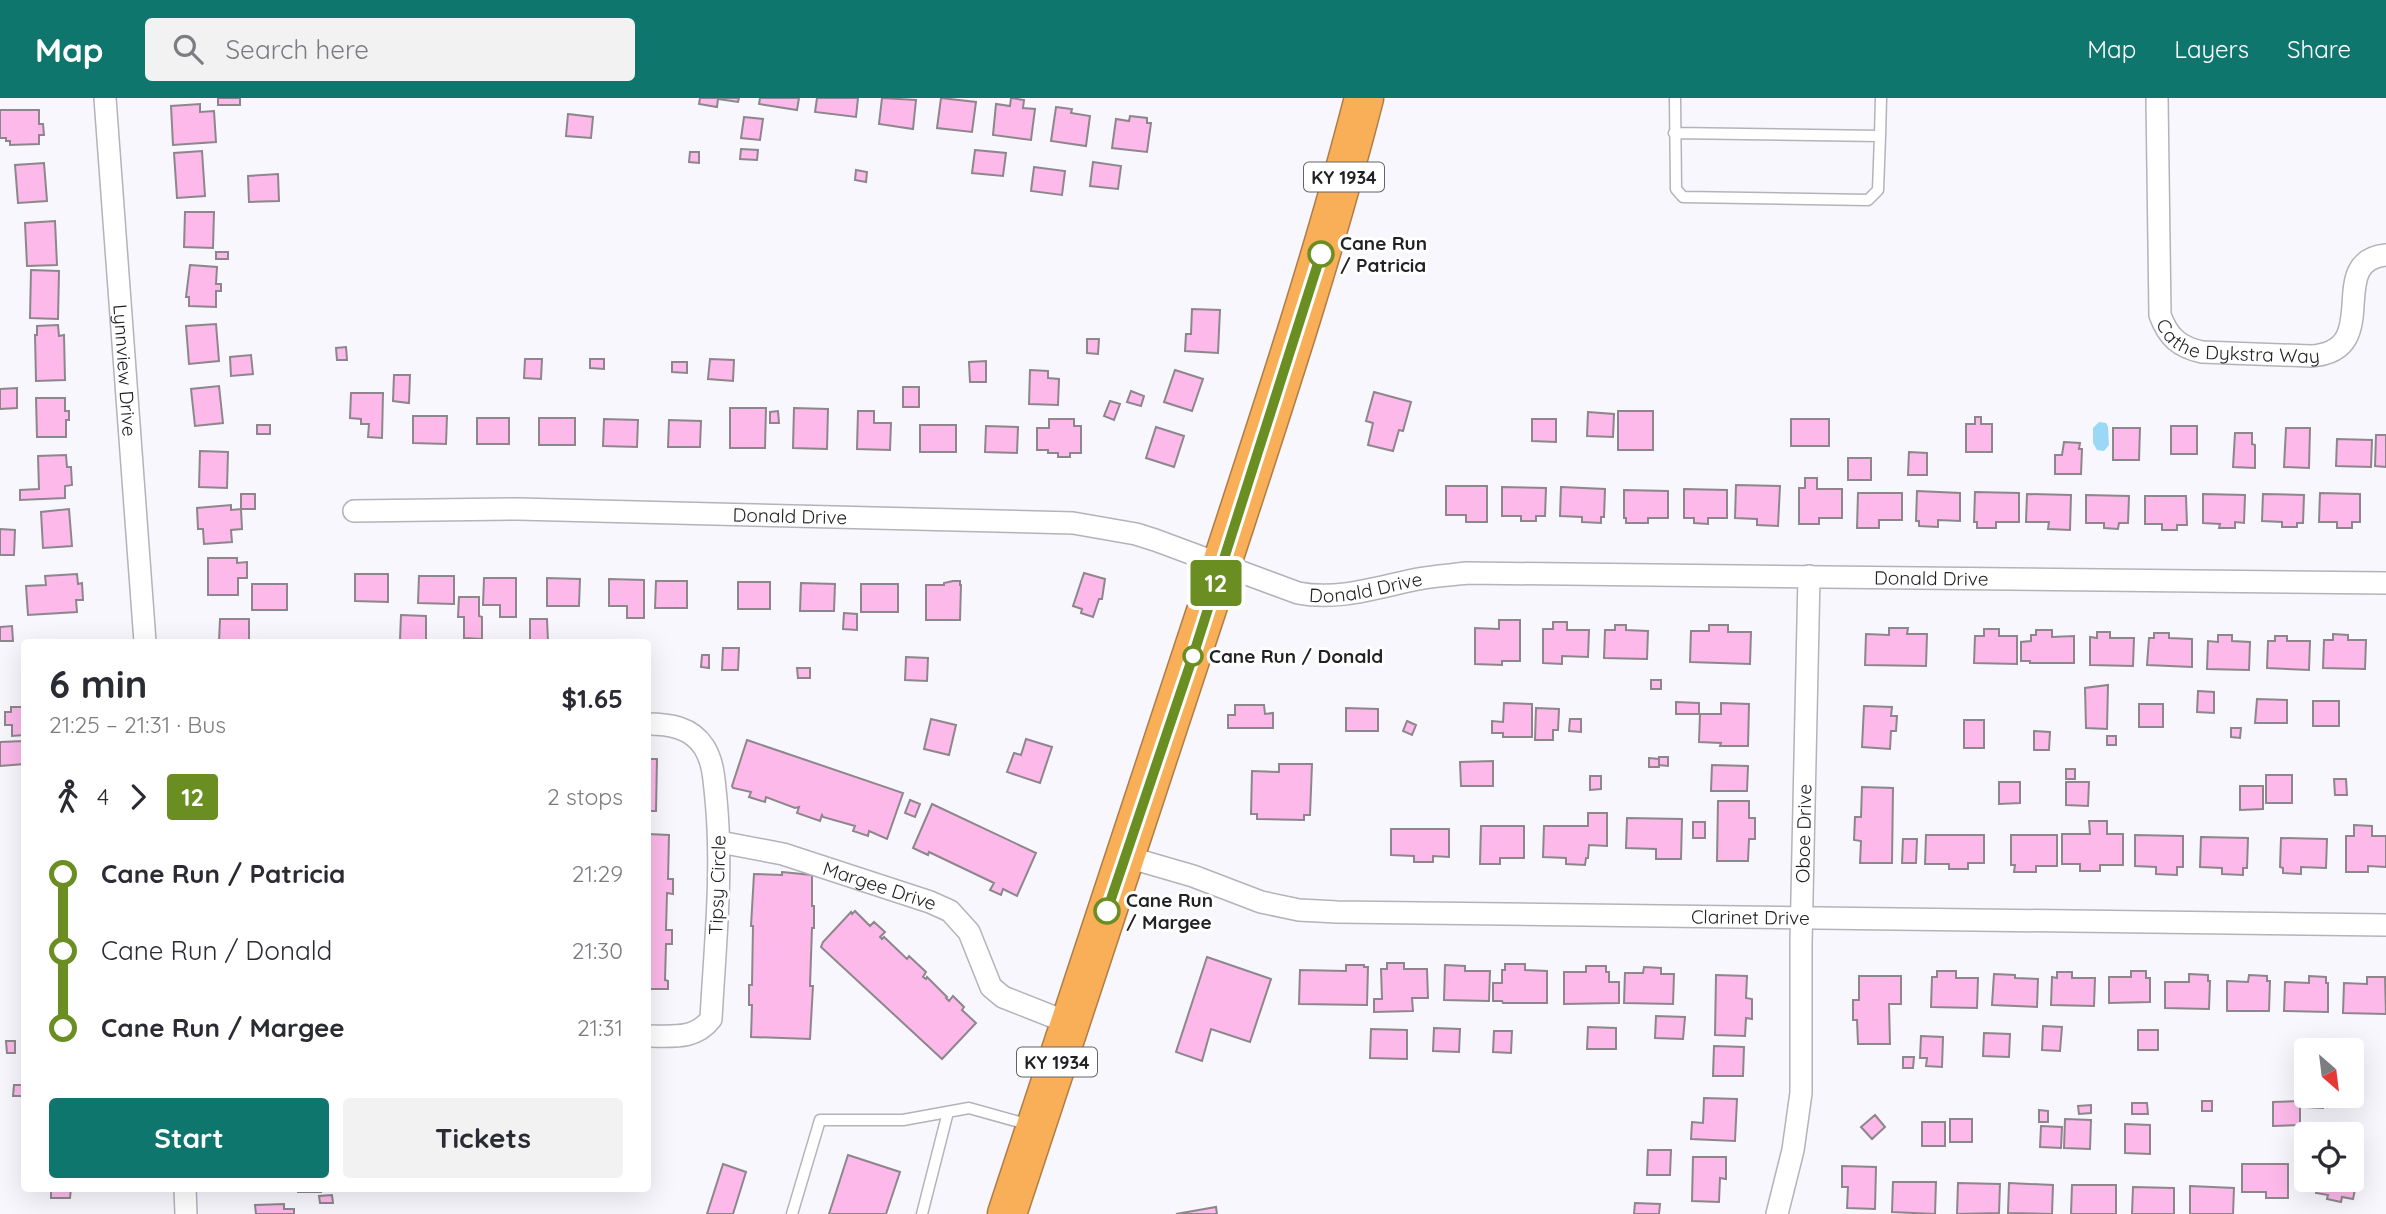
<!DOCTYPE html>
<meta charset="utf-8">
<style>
body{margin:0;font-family:Quicksand,sans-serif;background:#f2f2f3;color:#2b2b33;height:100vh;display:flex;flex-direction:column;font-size:26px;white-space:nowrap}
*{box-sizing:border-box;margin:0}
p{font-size:23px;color:#7c7c81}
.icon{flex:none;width:38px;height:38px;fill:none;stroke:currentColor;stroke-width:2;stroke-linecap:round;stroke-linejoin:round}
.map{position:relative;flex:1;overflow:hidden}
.panel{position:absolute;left:21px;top:541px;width:630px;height:553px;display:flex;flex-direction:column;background:#fff;border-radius:7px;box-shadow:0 7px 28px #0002}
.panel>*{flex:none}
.badge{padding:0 14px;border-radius:5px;font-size:24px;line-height:46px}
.needle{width:46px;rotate:152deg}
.buttons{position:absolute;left:2294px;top:940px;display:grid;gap:14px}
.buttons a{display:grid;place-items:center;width:70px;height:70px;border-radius:7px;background:#fff;box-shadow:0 7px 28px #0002;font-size:35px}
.map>.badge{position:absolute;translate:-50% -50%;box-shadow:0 0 0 4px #fff}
.legs{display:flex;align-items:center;gap:10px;height:77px;padding:0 28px;font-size:23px}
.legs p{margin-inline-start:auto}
.head{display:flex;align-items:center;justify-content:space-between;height:119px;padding:0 28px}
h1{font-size:38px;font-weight:700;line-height:52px}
.button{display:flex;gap:14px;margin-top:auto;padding:14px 28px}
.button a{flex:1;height:80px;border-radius:7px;background:#0f766e;color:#fff;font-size:28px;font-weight:700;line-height:80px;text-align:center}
.button a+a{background:#f2f2f3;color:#2b2b33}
ul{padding:0 28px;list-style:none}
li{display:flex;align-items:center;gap:24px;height:77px;font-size:26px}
li i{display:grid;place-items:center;width:10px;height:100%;margin:0 9px;background:currentColor}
li i::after{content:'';width:18px;height:18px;margin:-9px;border:5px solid;border-radius:50%;background:#fff}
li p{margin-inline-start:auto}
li:first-child i{background:linear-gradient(#0000 50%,currentColor 0)}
li:last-child i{background:linear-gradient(currentColor 50%,#0000 0)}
header{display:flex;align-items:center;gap:42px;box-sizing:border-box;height:98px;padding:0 35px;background:#0f766e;color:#fff}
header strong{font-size:33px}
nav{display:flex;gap:38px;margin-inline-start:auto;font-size:24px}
.search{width:490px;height:63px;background:#f2f2f3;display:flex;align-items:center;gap:18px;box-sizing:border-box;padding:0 24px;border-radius:7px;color:#7c7c81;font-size:26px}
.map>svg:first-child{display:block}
</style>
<header>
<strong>Map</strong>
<div class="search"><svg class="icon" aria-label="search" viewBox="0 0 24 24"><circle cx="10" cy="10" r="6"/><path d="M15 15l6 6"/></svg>Search here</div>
<nav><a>Map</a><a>Layers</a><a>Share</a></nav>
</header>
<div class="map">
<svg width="2386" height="1116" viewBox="0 0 2386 1116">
<rect width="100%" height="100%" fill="#f7f7fd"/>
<path fill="#9ad8f5" d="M2099 324 2106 325 2108 329 2109 347 2104 353 2097 352 2093 345V330Z"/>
<path fill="#fcb9ea" stroke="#8d878b" stroke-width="2" d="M218 0H240V7H218Z
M700 0H739L738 4 718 1 717 9 699 6Z
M760 0H799L797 12 759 6Z
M817 0H858L856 19 815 14Z
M882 0 916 2 913 31 879 26Z
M941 0 976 4 972 34 937 30Z
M1011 0 1024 2 1023 10 1035 11 1031 42 993 37 996 6 1010 8Z
M200 6V14L214 13 216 44 173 47 171 8Z
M1056 9 1072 11 1071 15 1090 18 1086 48 1051 43Z
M0 12H39V26H43L44 37H39V46L10 47V43H6V40H0Z
M568 16 593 19 591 40 566 38Z
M1130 18 1147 20V25H1151L1147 54 1112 50 1116 21 1129 23Z
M744 19 763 21 760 42 741 40Z
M741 51 758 52 757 62 740 61Z
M975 52 1006 55 1003 78 972 75Z
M202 53 205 98 177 100 174 55Z
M690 54H699V65L689 64Z
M1093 64 1121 68 1118 91 1090 88Z
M44 65 47 103 18 105 15 67Z
M1034 69 1065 73 1062 97 1031 93Z
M856 72 867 74 866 84 855 82Z
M278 76 279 103 249 104 248 78Z
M185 114H214L213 150 184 149Z
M55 123 57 167 27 168 25 125Z
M216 154H228V161H216Z
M190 167 217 169 216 186H221V193H216V209L189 208V199H186Z
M31 172 59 173 58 221 30 220Z
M1192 211 1220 212 1218 255 1185 253 1186 236H1191Z
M216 226 219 263 189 266 186 228Z
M58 227 59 238 64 237 65 282 36 283 35 237H37V228Z
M1087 241H1099L1098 256 1087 255Z
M346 249 347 262H337L336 250Z
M251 257 253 276 231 278 230 259Z
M525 261H542L541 281 524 280Z
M590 261H604V271L590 270Z
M710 261 734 262 733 283 708 281Z
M986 263V284H970L969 264Z
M672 264H687V275L672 274Z
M1030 272 1048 273V280L1059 281 1058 307 1029 306Z
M1175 272 1203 281 1192 313 1164 304Z
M394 277H410L409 305 393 303Z
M219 288 223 325 195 328 191 291Z
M903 289H919V309H903Z
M17 290V310L0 311V291Z
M1131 293 1144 298 1141 308 1127 304Z
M1374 294 1411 304 1403 333 1399 332 1393 353 1368 347 1373 325 1366 323Z
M351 295H383L382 340 368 339 369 326H361V321L350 320Z
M36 300H65V313H69V322H66V339H37Z
M1110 303 1120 306 1114 322 1104 318Z
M730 310H766L765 350H730Z
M794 310 828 311 827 351 793 350Z
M778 313 779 325H770V314Z
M858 313H874V325H891L890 352 857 351Z
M1618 313H1653V352H1618Z
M1588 314 1614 316 1613 339 1587 338Z
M413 318H447L446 346 413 345Z
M1975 319H1981V326H1992V354H1966V326H1975Z
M477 320H509V346H477Z
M539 320H575V347H539Z
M604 321 638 322 637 349 603 348Z
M1049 321H1074V328H1081V355H1070V359H1058V355H1048V352H1037V330H1049Z
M1532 321H1556V344L1532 343Z
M1791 321H1829V348H1791Z
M669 322 701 323 700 349H668Z
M257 327H270V336H257Z
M920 327H956V354H920Z
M986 328 1018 329 1017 355 985 354Z
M2171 328H2197V356H2171Z
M1156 329 1184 338 1174 369 1146 360Z
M2113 330H2140L2139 362H2113Z
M2286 330H2310L2309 370 2284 369Z
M2235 335H2252V346L2255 347V370L2233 369Z
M2376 337H2386V369L2375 368Z
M2337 341 2372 342 2371 369 2336 368Z
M2064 344 2080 345 2079 351H2082L2081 376H2055V357H2062Z
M200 353 228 354 227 390 199 389Z
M1909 354 1927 355V377H1908Z
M66 357 67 369H71L72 387 65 388V400L20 402V392L39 391 38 358Z
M1848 360H1871V382H1848Z
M1805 380H1817V391H1842V420H1819V426H1799V390H1805Z
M1736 387 1780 388 1778 428 1757 427V421L1735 420Z
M1446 388H1487V424H1466V417H1446Z
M1502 389 1546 390 1545 418H1536V423H1521V418H1502Z
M1561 389 1605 391 1604 419H1601V425L1582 424V419L1560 418Z
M1684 391 1727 392V420H1708V426L1694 425V420H1684Z
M1624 392 1668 393V420H1648V425H1626V420H1624Z
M1917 393 1960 395V423L1938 422V429L1919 428V423H1916Z
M1975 394 2019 395V424H1996V430H1977V424H1974Z
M1858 395H1902V422H1879V430H1857Z
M2320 395 2360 396V424H2352V430H2337V424H2319Z
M241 396H255V411H241Z
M2027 396 2071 397 2070 432 2048 431 2049 424H2026Z
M2203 396 2245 397 2244 425 2235 424V430H2219L2220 426 2203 425Z
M2263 396 2304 397 2303 425H2297V429H2282V424L2262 423Z
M2086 397 2129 398 2128 425H2119L2118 431 2104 430V425H2086Z
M2145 398H2186L2187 427H2177V432H2162V426H2145Z
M231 407V412L241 411 242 431 231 432 232 444 204 446 203 431H198L197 410Z
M69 411 72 448 43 450 41 414Z
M0 431 15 432 14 457H0Z
M208 460H237V465L247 464V480H238V497H208Z
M1084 475 1105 481 1102 501H1099L1093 519 1081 515 1082 511 1073 508Z
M77 476 78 486 82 485 83 502H76L77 514 28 517 26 488 46 487 45 478Z
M355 476H388V504L355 503Z
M419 478H454V506L418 505Z
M484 480H516V519H500V507H483Z
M547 480 580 481 579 508H547Z
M609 481 644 482V520H627V508H609Z
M656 483H687V510H655Z
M953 483H960V487H961L960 522H926V487H944V485Z
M738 484H770V511H738Z
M801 485 835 486 834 513H800Z
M252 486H287V512H252Z
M861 486H898V514H861Z
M459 499H479V518L482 519V541L464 540V519H458Z
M844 515 857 516V532L843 531Z
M401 517 426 518V542H400Z
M220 521H249V544H219Z
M530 521H547L548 543 530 544Z
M1499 522H1520V563H1502V567L1475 566V530L1499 531Z
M1553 524H1567V532H1589L1588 559 1562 558V566L1543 565V531H1553Z
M1615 527H1626V532L1648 533 1647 561 1604 560 1605 532H1615Z
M1709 527H1728V534H1751L1750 566 1690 564 1691 533H1709Z
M12 528 13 543H0V529Z
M1889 530H1908L1907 536H1927L1926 568 1865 567 1866 536 1889 537Z
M1984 531H1999V538H2017V566L1974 565 1975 538H1984Z
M2036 532H2052V539L2074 538V565H2030V563H2021V544L2031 543V537H2036Z
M2097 534H2110V540H2134L2133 568 2090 567V539L2097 540Z
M2154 535H2169V540L2192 541V569L2147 567 2149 540H2154Z
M2333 536 2348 537V542H2366L2365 571 2323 570 2324 542H2333Z
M2218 537H2232V543L2250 544 2249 572 2207 571 2208 543 2218 544Z
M2275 538H2287V543H2310L2309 572 2267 570 2268 543H2275Z
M723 550H739L738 572H722Z
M702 557H709V570L701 569Z
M906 559 928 560 927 583 905 582Z
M797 570H810V580H798Z
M1651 582H1661V591H1651Z
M2108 587 2107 631 2086 630 2085 590Z
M2198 593 2214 594V615L2197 614Z
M2257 601 2287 602V625H2255Z
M2313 603H2339V628H2313Z
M1676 604 1699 605V616H1676Z
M1504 605 1532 606V639H1503V635H1492V623L1503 624Z
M1721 605 1749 606 1748 648H1720L1721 645 1699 644 1700 616H1721Z
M2139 606H2163V629H2139Z
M1235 607H1264L1265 616 1273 615V630H1228V617H1235Z
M1864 608 1892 609 1891 618H1897L1896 633H1891L1890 651 1862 649Z
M11 609H24V637L12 638V627H5V614H11Z
M1346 610 1378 611V633H1346Z
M1536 610 1559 611 1558 632H1553V642H1535Z
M931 621 956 627 949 657 924 651Z
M1570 621H1581V634L1569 633Z
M1964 622H1984V650H1964Z
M1407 623 1416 627 1412 637 1403 633Z
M2231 630H2241L2240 640 2231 639Z
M2034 633 2050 634 2049 652H2034Z
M2107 638H2116V647H2107Z
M1026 641 1052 649 1040 685 1007 674 1014 655 1021 657Z
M747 642 903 695 887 741 869 733 868 738 853 733 855 728 823 719 822 717 820 723 797 715 799 709 795 710 766 699 765 704 749 699 751 694 733 690 732 688Z
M24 643V666L0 668V644Z
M1659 659H1668V668L1659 667Z
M1649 660 1659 661V669H1649Z
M650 661H657L656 713H648V666H650Z
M1493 663V688H1461L1460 664Z
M1279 666H1312L1310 717H1304V722L1257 721V716H1251L1252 673 1279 674Z
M1712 667 1748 668 1747 693H1711Z
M2066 671H2075V681H2066Z
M2266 677H2292V705H2266Z
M1590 678H1601V691L1590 692Z
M2334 681H2346L2347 697H2335Z
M1999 684H2020V705L1999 706Z
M2066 684H2089L2088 708 2066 707Z
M2240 688H2263V711L2240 712Z
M1862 689 1893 690 1892 765H1860L1861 743 1854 742 1855 719H1861Z
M910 702 920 706 915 719 905 715Z
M1718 703H1749V720H1755V741H1749L1748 763H1717Z
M932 706 1036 755 1017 798 1003 791 1001 797 990 792 994 785 929 754 928 757 913 750Z
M1588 715H1607V748L1589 747 1588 760H1586L1585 767 1566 766V760L1543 759 1544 728H1588Z
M1627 720 1682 721 1681 761H1656V751L1626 750Z
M2089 723H2107V736H2123V767H2100V773H2080V766H2062V736H2090Z
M1693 724H1705V740H1693Z
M2354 727 2372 728V738H2386V769L2368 768V774H2346V738H2354Z
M1481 728H1524V760H1500V766H1480Z
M1391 731H1449V759L1433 758V764H1414V758L1391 757Z
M648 736 669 737 668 781H673V796L667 795 666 832H672V846H666L665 882 668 883V891H648Z
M1926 737H1984V765H1968V771H1949V766H1925Z
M2011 737H2057V768H2036V774H2014L2015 767H2011Z
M2135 737 2183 738V769H2177V777L2156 776V769L2135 768Z
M2201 739 2248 740 2247 770H2243V777L2222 776V770L2200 769Z
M2281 740 2327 741 2326 770 2301 769V776L2283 775V770L2280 769Z
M1903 741H1917L1916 765H1902Z
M782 774 812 777V808H814V830H812L810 888H813L810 941 751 939 752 907H749V887H752L753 828H751L754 776 782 777Z
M855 813 870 828 874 824 885 834 880 839 882 841 884 839 907 861 909 858 926 874 923 879 926 881 927 879 947 899 946 900 949 903 953 898 964 909 962 912 976 925 942 961 821 849 823 844 851 814 852 816Z
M1207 859 1271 881 1250 944 1211 931 1202 963 1176 954Z
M1387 865H1404V871H1427L1428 900H1412L1413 913 1374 914V901H1382L1381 871H1387Z
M1505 866H1525V872L1547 873V905H1503L1502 903H1493V885H1502V872H1505Z
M1346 867H1364V869H1368L1367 907 1299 906 1300 872 1346 873Z
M1445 867 1465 868V873H1490L1489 903 1444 902Z
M1586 868H1606V874H1609V884H1619V905L1564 906V874H1586Z
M1644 869 1661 870V876H1674L1673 906 1624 905 1625 875H1643Z
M1937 873H1956V880H1978L1977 910 1931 909 1932 879H1937Z
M2131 873H2146V880H2150V904L2109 905V879H2131Z
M2057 874H2072V880H2095L2094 908 2051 907 2052 879 2057 880Z
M1994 876 2015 877V880L2038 881 2037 909 1992 907Z
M2189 876 2208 877V883H2210L2209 911 2165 910V884H2189Z
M1716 877 1747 878 1746 900 1752 901V921L1746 920 1745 938 1715 937Z
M2249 877 2267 878V883H2270L2269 913H2227V883L2248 884Z
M1859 878H1901V906H1889L1890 946H1858L1857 922H1853V902H1859Z
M2309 878 2326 879V885H2328V914L2284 913 2285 884 2309 885Z
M2367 879H2385L2386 916 2343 915 2344 885 2367 886Z
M1656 918 1685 919 1683 941 1655 940Z
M2043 928 2062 929 2060 953 2042 952Z
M1588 929 1616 930V951H1587Z
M1434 930 1460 931 1459 954 1433 953Z
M1371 931 1407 932V961L1370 960Z
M2138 932H2158V952H2138Z
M1494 933H1512L1511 955 1493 954Z
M1984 935 2010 936 2009 959 1983 958Z
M1921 938 1943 939 1942 969 1926 968 1927 960H1920Z
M6 943H15V955H7Z
M1714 948 1744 949 1743 978H1713Z
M1903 959H1914L1913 970H1903Z
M14 987H24V998H13Z
M1704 1000 1737 1001 1735 1043 1691 1041 1692 1024 1703 1025Z
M2306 1000 2324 1001 2323 1010 2306 1009Z
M2202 1003H2212V1013H2202Z
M2300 1003V1027L2273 1028V1004Z
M2132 1005H2147L2148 1016H2132Z
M2091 1007V1015L2079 1016 2078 1008Z
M2039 1012 2048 1013V1024H2039Z
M1875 1017 1885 1029 1872 1041 1861 1029Z
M1950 1021H1972V1044H1950Z
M2065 1021 2091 1022 2090 1051 2064 1050Z
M1922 1024H1945V1048H1922Z
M2301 1025H2315V1036H2306V1045H2301Z
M2125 1026 2150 1027V1056L2125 1055Z
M2041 1028 2062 1029 2061 1050 2040 1049Z
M1648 1052H1671L1670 1077H1647Z
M848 1057 900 1074 886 1116H829Z
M1693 1059H1726V1081L1720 1080 1719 1104 1692 1103Z
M723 1066 746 1074 733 1116H707Z
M2242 1066H2288V1100H2266V1094H2242Z
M1842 1068 1876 1069 1875 1111 1847 1110 1848 1089H1842Z
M2352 1071 2359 1073 2353 1101 2342 1099 2341 1104 2327 1101 2328 1097 2316 1095 2317 1090 2306 1087 2307 1082H2352Z
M1893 1084H1936L1935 1116 1892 1114Z
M1958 1085 2000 1086 1999 1115 1957 1116Z
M2009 1085 2053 1087 2052 1116 2008 1115Z
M2072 1087H2116V1116H2071Z
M2190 1088 2234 1090 2233 1116H2190Z
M2133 1089 2174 1090V1116H2132Z
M51 1090H71L70 1100H51Z
M298 1090H321V1094H298Z
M332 1097 333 1105H320L319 1098Z
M1635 1105 1660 1106 1659 1116H1634Z
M284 1106V1111H294V1116H256L255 1107Z
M1216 1109 1217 1116H1176Z"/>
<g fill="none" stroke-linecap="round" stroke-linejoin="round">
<g stroke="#b3b3b9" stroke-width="13">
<path id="lane" d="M1674 35 1880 38 1878 92 1868 102 1683 99 1676 91 1675 0
M1880 38 1881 0
M792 1116 820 1022H903L969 1010 1030 1027
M922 1116 948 1014"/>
</g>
<g stroke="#b3b3b9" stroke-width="24">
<g id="street">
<path id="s1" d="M105 0 145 544"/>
<path id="s2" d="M2157 0 2160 217C2168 239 2179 249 2202 254L2311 258C2386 253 2323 163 2386 157"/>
<path id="s3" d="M354 413 518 411 1073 425 1136 436 1155 442 1298 495C1339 503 1378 489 1418 481 1434 478 1451 477 1467 475L2386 485"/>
<path d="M648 626C669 626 691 629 704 649 714 665 714 683 716 701 723 774 715 847 711 921 695 942 672 938 648 938"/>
<path id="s4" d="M720 744 783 756 930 804 950 813 969 834 991 889 1003 899 1069 925"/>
<path id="s5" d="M1124 758 1193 778 1261 804 1299 812 1337 814 2386 827"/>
<path d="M185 1090 186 1116"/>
<path id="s6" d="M1777 1116 1793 1052 1801 995V845L1809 478"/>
</g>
</g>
<g stroke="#ae7d46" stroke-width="41">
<path id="highway" d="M1007 1116C1078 898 1152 680 1223 462 1273 309 1324 156 1364 0"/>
</g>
<use href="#lane" stroke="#fff" stroke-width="10"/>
<use href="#street" stroke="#fff" stroke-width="21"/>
<use href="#highway" stroke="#f9ae58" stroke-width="38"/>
</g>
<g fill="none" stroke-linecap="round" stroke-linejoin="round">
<g stroke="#fff" stroke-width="16">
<path id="line-1" d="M1107 813 1193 558 1321 156"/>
</g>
<use href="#line-1" stroke="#6b8e23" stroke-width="10"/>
</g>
<g fill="#fff" stroke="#6b8e23" stroke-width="3.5">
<circle cx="1321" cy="156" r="12"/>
<circle cx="1193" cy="558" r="9"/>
<circle cx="1107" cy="813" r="12"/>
</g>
<g text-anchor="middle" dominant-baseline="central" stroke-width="6" stroke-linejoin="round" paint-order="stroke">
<g fill="#fff" stroke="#646466" stroke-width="2">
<rect x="1304" y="64.5" width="80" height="29" rx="5"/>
<rect x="1017" y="949.5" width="80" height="29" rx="5"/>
</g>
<g font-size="18" font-weight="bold" fill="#222124">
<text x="1344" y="79">KY 1934</text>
<text x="1057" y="964">KY 1934</text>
</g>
<g font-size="19" font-weight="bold" fill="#222124" stroke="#fff" text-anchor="start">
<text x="1340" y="145">Cane Run<tspan x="1340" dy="22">/ Patricia</tspan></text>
<text x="1209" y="558">Cane Run / Donald</text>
<text x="1126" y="802">Cane Run<tspan x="1126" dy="22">/ Margee</tspan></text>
</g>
<g font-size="19" fill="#222124" stroke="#fff">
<text stroke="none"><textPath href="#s2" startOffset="308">Cathe Dykstra Way</textPath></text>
<text stroke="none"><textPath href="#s1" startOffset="273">Lynnview Drive</textPath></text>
<text stroke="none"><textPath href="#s3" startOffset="436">Donald Drive</textPath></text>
<text stroke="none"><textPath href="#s3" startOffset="1591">Donald Drive</textPath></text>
<text stroke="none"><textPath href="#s3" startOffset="1024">Donald Drive</textPath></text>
<text stroke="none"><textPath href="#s6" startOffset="383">Oboe Drive</textPath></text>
<text transform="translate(717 787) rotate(-88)">Tipsy Circle</text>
<text stroke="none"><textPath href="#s4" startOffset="166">Margee Drive</textPath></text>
<text stroke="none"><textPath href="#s5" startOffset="635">Clarinet Drive</textPath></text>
</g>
</g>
</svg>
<div class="buttons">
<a><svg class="needle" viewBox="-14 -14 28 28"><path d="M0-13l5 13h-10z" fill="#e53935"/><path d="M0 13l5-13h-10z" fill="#7c7c81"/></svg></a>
<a><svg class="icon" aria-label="locate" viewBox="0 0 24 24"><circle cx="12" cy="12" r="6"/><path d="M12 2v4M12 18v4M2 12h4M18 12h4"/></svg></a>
</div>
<b class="badge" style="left:1216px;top:485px;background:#6b8e23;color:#fff">12</b>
<section class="panel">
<div class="head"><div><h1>6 min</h1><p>21:25 – 21:31 · Bus</p></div><b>$1.65</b></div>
<div class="legs"><svg class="icon" aria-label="walk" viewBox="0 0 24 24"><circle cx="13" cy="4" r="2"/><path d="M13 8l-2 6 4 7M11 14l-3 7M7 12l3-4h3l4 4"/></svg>4<svg class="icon" aria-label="forward" viewBox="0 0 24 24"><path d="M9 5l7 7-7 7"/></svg><b class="badge" style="background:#6b8e23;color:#fff">12</b><p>2 stops</p></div>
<ul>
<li><i style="color:#6b8e23"></i><b>Cane Run / Patricia</b><p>21:29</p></li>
<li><i style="color:#6b8e23"></i><span>Cane Run / Donald</span><p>21:30</p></li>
<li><i style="color:#6b8e23"></i><b>Cane Run / Margee</b><p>21:31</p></li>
</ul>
<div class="button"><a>Start</a><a>Tickets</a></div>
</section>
</div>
